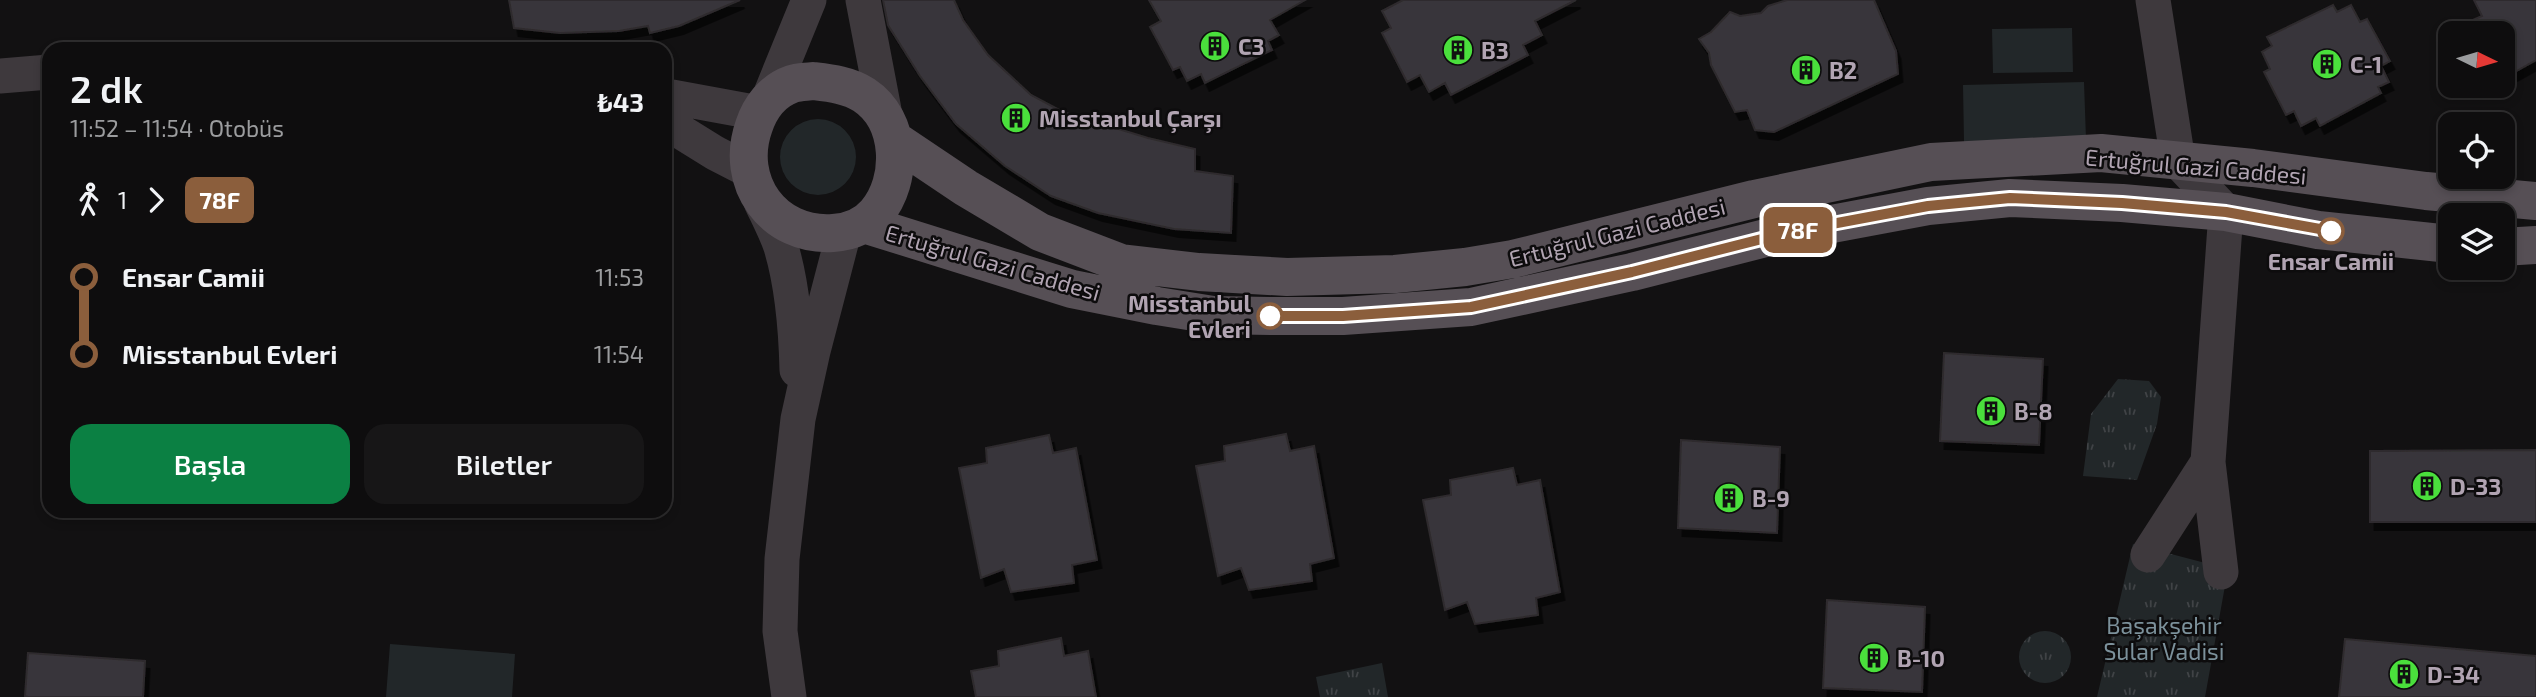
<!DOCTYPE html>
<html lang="tr">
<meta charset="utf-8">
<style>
body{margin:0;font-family:"Exo 2",sans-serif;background:#171617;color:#f1f3f6;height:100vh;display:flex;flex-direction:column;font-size:26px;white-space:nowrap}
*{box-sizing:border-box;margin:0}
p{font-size:23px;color:#9b9c9e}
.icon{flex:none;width:38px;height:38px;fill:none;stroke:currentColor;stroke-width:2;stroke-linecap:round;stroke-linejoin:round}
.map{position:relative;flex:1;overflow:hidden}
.details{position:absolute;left:42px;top:42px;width:630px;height:476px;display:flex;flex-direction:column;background:#0e0d0e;border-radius:21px;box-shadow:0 4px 10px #0003,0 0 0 2px #2e2d2e}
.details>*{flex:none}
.badge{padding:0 14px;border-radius:10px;font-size:24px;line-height:46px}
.needle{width:46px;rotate:95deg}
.fabs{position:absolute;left:2438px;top:21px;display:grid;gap:14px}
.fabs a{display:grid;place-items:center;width:77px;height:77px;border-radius:14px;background:#0e0d0e;box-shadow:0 4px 10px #0003,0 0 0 2px #2e2d2e;font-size:35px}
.map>.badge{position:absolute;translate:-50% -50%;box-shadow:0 0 0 4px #fff}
.legs{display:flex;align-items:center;gap:10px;height:77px;padding:0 28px;font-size:23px}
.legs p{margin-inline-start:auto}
.headline{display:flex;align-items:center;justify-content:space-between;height:119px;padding:0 28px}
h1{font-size:38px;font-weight:600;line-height:52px}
.action{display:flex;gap:14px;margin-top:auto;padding:14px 28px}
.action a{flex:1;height:80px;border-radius:21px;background:#0b8043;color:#fff;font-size:28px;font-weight:600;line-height:80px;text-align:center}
.action a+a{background:#171617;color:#f1f3f6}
ul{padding:0 28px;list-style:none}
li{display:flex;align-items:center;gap:24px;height:77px;font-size:26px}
li i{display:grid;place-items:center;width:10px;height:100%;margin:0 9px;background:currentColor}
li i::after{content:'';width:18px;height:18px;margin:-9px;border:5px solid;border-radius:50%;background:#0e0d0e}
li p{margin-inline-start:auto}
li:first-child i{background:linear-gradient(#0000 50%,currentColor 0)}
li:last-child i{background:linear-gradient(currentColor 50%,#0000 0)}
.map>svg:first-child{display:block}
</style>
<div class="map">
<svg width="2536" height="697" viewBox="0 0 2536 697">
<defs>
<pattern id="park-tufts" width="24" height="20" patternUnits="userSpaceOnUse" patternTransform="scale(1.75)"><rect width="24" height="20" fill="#222729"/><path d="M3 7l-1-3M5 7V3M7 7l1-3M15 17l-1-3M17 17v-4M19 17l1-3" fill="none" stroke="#404346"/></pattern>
<filter id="shadow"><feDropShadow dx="4.5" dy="8" stdDeviation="0" flood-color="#0009"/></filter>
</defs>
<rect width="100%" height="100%" fill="#121112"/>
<path fill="#222729" d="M2072 28 2073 72 1993 73 1992 29Z
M2084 82 2086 139 1964 142 1963 85Z
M780 157a38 38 0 1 1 76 0a38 38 0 1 1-76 0Z
M390 644 515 654 512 697H386Z"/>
<path fill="url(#park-tufts)" d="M2118 379 2149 381 2161 397 2157 424 2137 480 2083 476 2091 414Z
M2133 544 2228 569 2205 697H2097Z
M2019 657a26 26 0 1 1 52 0a26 26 0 1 1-52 0Z
M1382 663 1388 697H1320L1316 677Z"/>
<path fill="#39363a" stroke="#2e2b2d" stroke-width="2" filter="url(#shadow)" d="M509 0H740L679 26 650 33 648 26 619 31 560 33 514 28Z
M883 0H954L963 20 988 55 1031 95 1063 112 1148 138 1195 149V171L1233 176 1231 233 1174 229 1098 213 1051 196 1005 166 956 124 920 76 888 25Z
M1149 0H1305L1270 20 1279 35 1268 41 1272 50 1205 83 1201 74 1187 81 1180 67 1173 70 1150 27 1161 21Z
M1403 0H1576L1535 21 1542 35 1523 45 1528 55 1451 95 1445 83 1429 92 1420 75 1407 82 1382 33 1391 28 1382 11Z
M1787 0H1874L1896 51 1898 74 1774 132 1755 130 1747 110 1735 112 1711 65 1709 53 1699 39 1711 32 1730 12 1740 16 1761 13 1768 6Z
M2474 0H2536V60L2513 73 2502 53V33H2444L2482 16Z
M2333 5 2337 12 2351 5 2360 22 2367 19 2390 61 2381 66 2389 82 2378 87 2381 93 2320 126 2316 118 2301 126 2294 111 2286 115 2264 72 2270 69 2262 52 2272 46 2267 37Z
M1944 353 2043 359 2039 445 1940 441Z
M1286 434 1290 451 1314 446 1334 558 1310 564 1312 581 1249 590 1241 568 1218 576 1196 466 1225 461 1224 446Z
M1049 435 1053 453 1076 448 1097 560 1072 565 1074 583 1011 592 1004 569 981 578 959 468 987 463 986 448Z
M1681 440 1780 447 1777 533 1678 528Z
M2536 450V522H2370V451Z
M1513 468 1517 485 1540 480 1560 592 1536 598 1538 615 1475 624 1467 602 1445 610 1423 500 1451 495 1450 480Z
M1827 600 1925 607 1922 692 1823 688Z
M1061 638 1064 656 1088 651 1096 697H976L971 671 999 666 998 651Z
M2345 639 2536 656V697H2339Z
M28 653 145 661 143 697H28L25 696Z"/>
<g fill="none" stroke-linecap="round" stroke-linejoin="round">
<path stroke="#3e393d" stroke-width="35" d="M863 0 885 115
M2153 0 2178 161 2226 212 2208 462 2221 572
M0 76 49 72
M665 98 672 97 759 113
M769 98 809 0
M665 122 715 153 748 170
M761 202C768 217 776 232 781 247 793 287 796 329 797 370
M2148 555 2208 462
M789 697 780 631 782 559 798 419 813 351 844 232"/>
<path stroke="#564f55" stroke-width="38" d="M813 81C830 83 849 85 864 95 902 120 904 180 876 213 865 226 850 232 833 233 773 237 734 182 754 126 760 108 772 91 792 84 798 82 806 82 813 81Z
M893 139 966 188 1040 232 1121 263 1199 272 1287 277 1395 274 1465 267 1513 259 1754 199 1931 162 2101 153 2253 168 2426 191 2536 201
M864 224 1072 289 1157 306 1213 315 1270 316H1343L1471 307 1632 272 1789 232 1928 206 2010 198 2122 203 2226 212 2318 230 2450 244
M2502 247 2536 245"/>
</g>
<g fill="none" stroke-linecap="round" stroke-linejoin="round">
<g stroke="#fff" stroke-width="16">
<path id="line-1" d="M1270 316H1343L1471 307 1632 272 1789 232 1928 206 2010 198 2122 203 2226 212 2331 231"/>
</g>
<use href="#line-1" stroke="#8b5e3c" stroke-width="10"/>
</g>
<defs>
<g id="building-disc" transform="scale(1.575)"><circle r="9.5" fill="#4adf3c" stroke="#0d0c0d"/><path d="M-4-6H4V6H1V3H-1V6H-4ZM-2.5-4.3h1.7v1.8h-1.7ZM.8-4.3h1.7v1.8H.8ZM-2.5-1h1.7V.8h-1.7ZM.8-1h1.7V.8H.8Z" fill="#111"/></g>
</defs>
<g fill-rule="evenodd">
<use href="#building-disc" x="1215" y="46"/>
<use href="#building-disc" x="1458" y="50"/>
<use href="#building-disc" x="2327" y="64"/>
<use href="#building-disc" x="1806" y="70"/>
<use href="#building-disc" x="1016" y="118"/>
<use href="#building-disc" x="1991" y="411"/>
<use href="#building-disc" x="2427" y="486"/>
<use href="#building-disc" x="1729" y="498"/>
<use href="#building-disc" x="1874" y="658"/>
<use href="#building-disc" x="2404" y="674"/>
</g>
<g fill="#fff" stroke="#8b5e3c" stroke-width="3.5">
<circle cx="2331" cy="231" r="12"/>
<circle cx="1270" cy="316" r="12"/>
</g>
<g text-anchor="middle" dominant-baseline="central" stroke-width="5" stroke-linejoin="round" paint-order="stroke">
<g font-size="23" font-weight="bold" fill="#b1a4b2" stroke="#0d0c0d" text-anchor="start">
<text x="1238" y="46">C3</text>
<text x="1481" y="50">B3</text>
<text x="2350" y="64">C-1</text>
<text x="1829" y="70">B2</text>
<text x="1039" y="118">Misstanbul Çarşı</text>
<text x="2014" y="411">B-8</text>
<text x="2450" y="486">D-33</text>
<text x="1752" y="498">B-9</text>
<text x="1897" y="658">B-10</text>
<text x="2427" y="674">D-34</text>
</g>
<g font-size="23" fill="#b1a4b2" stroke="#0d0c0d">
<text transform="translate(2196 166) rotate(5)">Ertuğrul Gazi Caddesi</text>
<text transform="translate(1617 232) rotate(-14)">Ertuğrul Gazi Caddesi</text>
<text transform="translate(993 262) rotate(16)">Ertuğrul Gazi Caddesi</text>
</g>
<g font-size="23" font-weight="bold" fill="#b1a4b2" stroke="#0d0c0d">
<text x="2331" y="261">Ensar Camii</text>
<text x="1251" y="303" text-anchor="end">Misstanbul<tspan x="1251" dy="26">Evleri</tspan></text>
</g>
<g font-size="23" fill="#7c919b" stroke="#0d0c0d">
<text x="2164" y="625">Başakşehir<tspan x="2164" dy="26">Sular Vadisi</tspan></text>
</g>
</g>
</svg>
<div class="fabs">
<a><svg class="needle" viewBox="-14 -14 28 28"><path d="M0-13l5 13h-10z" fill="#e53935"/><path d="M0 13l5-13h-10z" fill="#9b9c9e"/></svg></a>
<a><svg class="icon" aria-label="locate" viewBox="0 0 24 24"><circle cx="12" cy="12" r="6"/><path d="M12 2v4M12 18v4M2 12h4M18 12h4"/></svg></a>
<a><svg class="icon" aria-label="layers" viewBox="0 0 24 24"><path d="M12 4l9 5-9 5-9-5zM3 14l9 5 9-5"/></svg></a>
</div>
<b class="badge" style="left:1798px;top:230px;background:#8b5e3c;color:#fff">78F</b>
<section class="details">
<div class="headline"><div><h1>2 dk</h1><p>11:52 – 11:54 · Otobüs</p></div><b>₺43</b></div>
<div class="legs"><svg class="icon" aria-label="walk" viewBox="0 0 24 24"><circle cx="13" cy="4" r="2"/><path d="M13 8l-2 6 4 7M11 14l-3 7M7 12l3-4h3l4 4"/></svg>1<svg class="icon" aria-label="forward" viewBox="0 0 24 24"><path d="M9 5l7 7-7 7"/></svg><b class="badge" style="background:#8b5e3c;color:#fff">78F</b></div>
<ul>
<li><i style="color:#8b5e3c"></i><b>Ensar Camii</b><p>11:53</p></li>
<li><i style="color:#8b5e3c"></i><b>Misstanbul Evleri</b><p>11:54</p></li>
</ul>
<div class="action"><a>Başla</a><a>Biletler</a></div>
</section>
</div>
